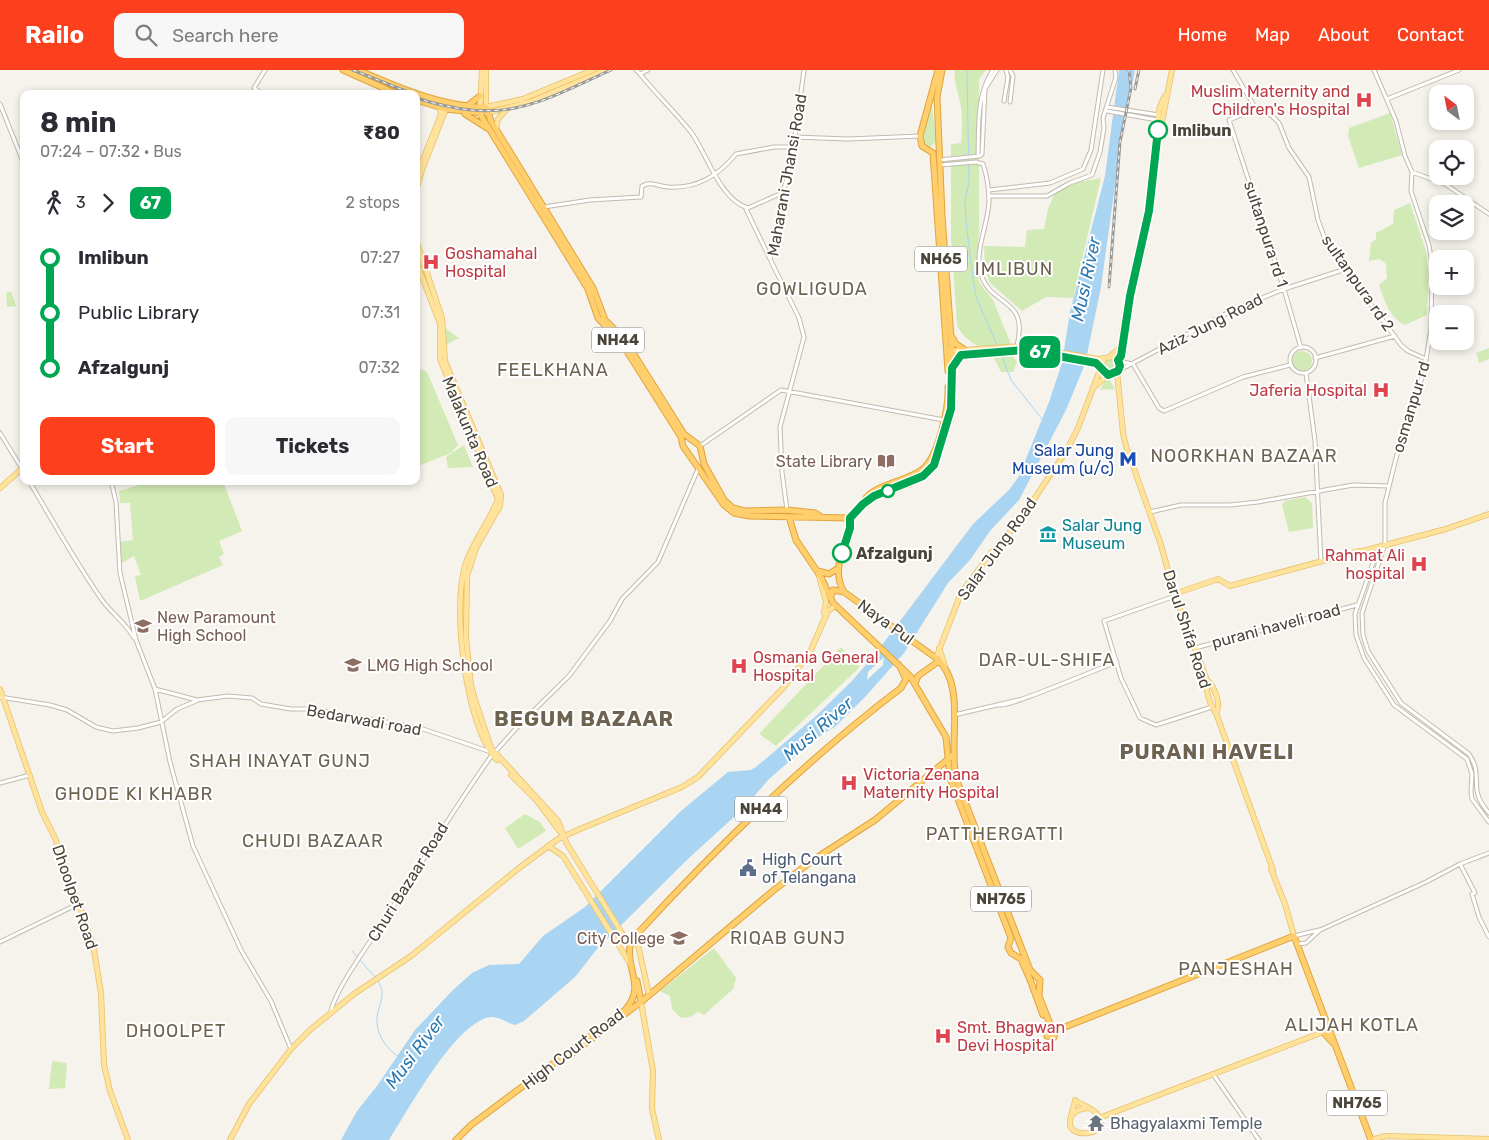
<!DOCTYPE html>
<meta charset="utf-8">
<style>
body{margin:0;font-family:Rubik,sans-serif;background:#f7f7f7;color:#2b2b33;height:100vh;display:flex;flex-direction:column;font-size:19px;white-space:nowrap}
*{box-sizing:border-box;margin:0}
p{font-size:16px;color:#7c7c81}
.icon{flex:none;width:28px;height:28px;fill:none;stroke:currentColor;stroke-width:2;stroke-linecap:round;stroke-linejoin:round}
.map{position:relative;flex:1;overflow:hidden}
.side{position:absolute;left:20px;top:20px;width:400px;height:395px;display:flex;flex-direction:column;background:#fff;border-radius:10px;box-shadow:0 2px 8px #0003}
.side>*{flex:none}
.badge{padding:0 10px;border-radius:8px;font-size:18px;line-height:32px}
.needle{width:32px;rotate:328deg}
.controls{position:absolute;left:1429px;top:15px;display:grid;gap:10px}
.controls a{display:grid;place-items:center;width:45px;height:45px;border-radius:10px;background:#fff;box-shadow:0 2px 8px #0003;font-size:25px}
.map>.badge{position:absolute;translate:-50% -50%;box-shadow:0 0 0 2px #fff}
.legs{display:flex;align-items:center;gap:8px;height:55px;padding:0 20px;font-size:16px}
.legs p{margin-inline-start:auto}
.overview{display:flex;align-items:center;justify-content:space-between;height:85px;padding:0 20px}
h1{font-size:28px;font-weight:700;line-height:38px}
.cta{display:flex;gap:10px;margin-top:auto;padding:10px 20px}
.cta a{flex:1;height:58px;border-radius:10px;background:#fc3f1d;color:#fff;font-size:20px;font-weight:700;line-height:58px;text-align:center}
.cta a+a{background:#f7f7f7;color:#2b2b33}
ul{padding:0 20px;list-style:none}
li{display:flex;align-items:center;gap:18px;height:55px;font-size:19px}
li i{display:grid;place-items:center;width:8px;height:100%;margin:0 6px;background:currentColor}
li i::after{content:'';width:12px;height:12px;margin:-6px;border:4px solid;border-radius:50%;background:#fff}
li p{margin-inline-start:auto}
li:first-child i{background:linear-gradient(#0000 50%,currentColor 0)}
li:last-child i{background:linear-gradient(currentColor 50%,#0000 0)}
header{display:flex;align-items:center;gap:30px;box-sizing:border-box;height:70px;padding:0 25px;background:#fc3f1d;color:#fff}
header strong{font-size:24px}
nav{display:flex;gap:28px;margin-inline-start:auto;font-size:18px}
.search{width:350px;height:45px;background:#f7f7f7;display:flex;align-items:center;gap:12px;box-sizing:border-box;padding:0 18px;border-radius:10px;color:#7c7c81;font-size:19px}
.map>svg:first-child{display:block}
</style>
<header>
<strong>Railo</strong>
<div class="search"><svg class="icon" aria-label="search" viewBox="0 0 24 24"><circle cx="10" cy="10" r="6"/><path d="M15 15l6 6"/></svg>Search here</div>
<nav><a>Home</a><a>Map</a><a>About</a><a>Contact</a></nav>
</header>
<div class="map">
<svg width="1489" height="1070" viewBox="0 0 1489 1070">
<rect width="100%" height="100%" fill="#f6f3ec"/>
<path fill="#d2eab5" d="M955 0H986L979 9V158L977 198 979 212 993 230 1010 272V283L1017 292 1013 302H1001C998 296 995 288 990 284 978 275 964 271 957 255L951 169V74L961 73C962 59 963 45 960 32 958 21 953 11 955 0Z
M932 36 936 72 929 78 924 74V61L929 37Z
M1390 43 1402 85 1359 98 1348 66 1349 58Z
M1101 108 1073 228 1046 227 1022 241 990 213 985 200 984 176 1025 177 1027 160 1044 159 1048 139 1058 116Z
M1410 133 1426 181 1429 205 1427 245 1405 255C1390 248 1384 230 1379 215L1387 208 1386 194 1380 189 1369 191 1371 173 1376 169V163L1393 154 1394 140Z
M11 221 16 236 7 237 6 223Z
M445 258 459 268 445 275Z
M1489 278V289L1479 293 1476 283Z
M1292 291a10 10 0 1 1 20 0a10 10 0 1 1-20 0Z
M1103 296a7 7 0 1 1 14 0a7 7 0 1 1-14 0Z
M417 298 427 302 458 375 451 383 416 397Z
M1110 310 1115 319 1100 320 1105 311Z
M464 375 473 397 448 398 446 387Z
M153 411H223L242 461 219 471 224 484 219 487 223 495 140 531 135 506 141 505 134 486 122 493 120 472 133 470 130 433H120L119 421Z
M1305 427 1312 433 1313 458 1289 462 1282 435 1285 431Z
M841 577 860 597 776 676 759 664Z
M525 744 540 752 546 761 518 779 505 758Z
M714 878 736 908 733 919 704 945 698 942 690 947 681 948 672 939 670 926 660 921Z
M52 991 67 993 65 1018 49 1019Z"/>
<path fill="#a9d4f2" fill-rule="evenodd" d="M1119 0H1135L1121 72 1101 217 1085 294 1066 340 1019 430 990 461 970 490 948 513 904 583 866 626 836 656 815 669 769 709 744 738 690 787 597 879 575 907 524 951 515 955C506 953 497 944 486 948 451 960 409 1039 389 1070H341L357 1041 377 1016 415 960 453 920 472 903 489 895 519 894 543 866 585 837 681 741 728 702 751 700 756 697 816 646 851 612 876 583 973 454 1009 420 1019 406 1049 332 1062 293 1070 242 1105 106ZM884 587 883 595 867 610 868 602Z"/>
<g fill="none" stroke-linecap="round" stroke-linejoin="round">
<path stroke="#a9d4f2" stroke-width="1" d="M967 0 969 113 965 129 966 151 973 209 976 227 997 275
M1001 284 1011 310 1042 349
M352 881 375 907
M377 910C388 924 378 934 377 949 376 963 386 979 398 986"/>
<g stroke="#c2bbae" stroke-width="5">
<path id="minor" d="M636 0 640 4 648 0
M1233 0 1256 39 1272 46 1279 53 1289 78 1309 107 1318 150 1327 175 1401 275 1408 281 1426 289
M1374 0 1396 51 1405 86 1412 102 1411 121 1429 175 1432 194 1431 259 1424 302 1405 354 1393 400 1385 433V474L1362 543 1363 565 1368 581 1401 633 1469 684C1485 708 1466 717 1489 743
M640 4C656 24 675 42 691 62 707 84 720 130 748 138L782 123
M263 24 254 18 265 0
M1387 29 1459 0
M1004 31 1008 7 1006 0
M1010 32 1013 6 1010 0
M0 34 24 94
M1107 37 1159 45
M1256 39 1229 50 1284 219 1301 278
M1107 41 1157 50
M794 67 848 69 920 66
M978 86C979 57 976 25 993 0
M939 90 980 86 982 84 985 19 997 0
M940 95 976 92 983 94C987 106 989 120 989 132 988 155 974 181 981 204 991 238 1029 226 1017 276
M1412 102 1445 114 1489 144
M989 120 1050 113 1083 99 1091 80 1103 0
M989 126H1047L1070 113 1092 105 1100 82 1104 58 1103 48 1116 7 1115 0
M544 137 590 130 641 127 642 116C652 111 657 116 668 117 697 119 718 106 736 84L774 77H793
M746 139 770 189
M1290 290a13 13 0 1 1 26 0a13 13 0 1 1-26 0Z
M1315 288 1395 266
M1119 291 1132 294
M1133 294 1159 338 1164 341 1243 307 1290 295
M1118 301 1235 239 1284 219 1346 199
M1306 303 1315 371 1321 492
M0 363 24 402
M700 376 781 320 944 350
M29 411C53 451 75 492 102 530 112 544 126 553 134 568
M111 411 116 432 120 503 136 570 155 619 170 692 193 776 241 880 271 931 291 979
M787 440 782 402 780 357 804 267 799 248 770 189 777 164 783 122 791 95 804 0
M1150 442 1181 435H1230L1258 432 1353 415 1389 416
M1370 479 1373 493 1355 544 1356 565 1364 588 1394 635 1467 689 1472 704 1471 722 1472 729 1489 752
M1175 526 1104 551 1121 608 1140 648 1156 655 1212 637
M1195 578 1357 535
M155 619 197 630 228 626 252 628 261 634 291 639H312L381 651 423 659 488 681
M0 627 50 635 67 640 96 657 113 661 138 658 161 652 177 639 196 631
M999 635C1008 638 1099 598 1117 592
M954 645 1023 629
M495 682 521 653 569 606 610 551 622 529 658 492 698 399
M0 713 30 705
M1460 794 1475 823 1472 824 1479 847 1489 867
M1294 866 1319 860
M0 872 78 834
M1298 874 1306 873 1320 860 1426 812 1460 794 1489 783
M331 941C336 918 371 871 385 849 421 794 454 738 492 685
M1213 1004 1259 1070"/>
</g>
<g stroke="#e6c16a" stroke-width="6">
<path id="major" d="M486 0V37L523 29 593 0
M480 40 482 0
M487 43 530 32 606 0
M1159 54C1156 47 1161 31 1166 25
M496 59 498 49 507 39
M416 107 440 47 441 42 439 37
M416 121 422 100 447 36
M416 170 442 248 445 291 501 425 500 436 476 478 467 506 466 568 471 615 476 633 491 678 558 751 567 774 625 868 638 875 649 925
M416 191 440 254V289L498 429C489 453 472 472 465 496 452 540 466 658 497 690
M949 281 1023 276 1098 289 1113 287 1120 293 1118 301 1112 305 1105 303 1101 297 1104 289
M950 284 1025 280 1093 293 1101 296
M1110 286 1120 278 1123 255 1149 141 1159 56 1162 52 1172 0
M1118 290 1123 277
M1117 302 1123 363 1126 376 1161 475 1175 526 1207 610C1205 619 1210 636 1216 643L1273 800
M1094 317 1108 305
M0 418 24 397
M1363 481 1446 459 1489 444
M818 502 826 532 824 543
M1174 524 1218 509 1230 516 1360 481
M939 578 945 596
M936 588 961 523 991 483 1018 453 1067 380 1078 358 1101 297
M1207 610C1214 616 1222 634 1216 643
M0 619 42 742 55 768 93 874 101 923 104 995 110 1021 128 1070
M511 705 537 731 564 767
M548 776 563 786 631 895
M1271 799 1285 834 1294 866
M641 932 653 1001 652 1039 659 1070
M1075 1030C1081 1035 1093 1038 1098 1045 1113 1065 1069 1070 1070 1053 1070 1046 1074 1038 1075 1030Z
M1072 1045 1078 1040 1087 1038
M1099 1048 1323 962
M230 1070 249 1034 291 979 310 960 354 924 411 886 519 798 558 769 580 759 682 717 698 707 784 617 810 582 828 541 835 536
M1370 1070 1386 1066 1489 1069"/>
</g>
<g stroke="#e0a43c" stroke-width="7">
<path id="highway" d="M343 0 397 24
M358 0C397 17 442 37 486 37L491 51 593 218 605 250 625 270 684 364 700 376 704 394 724 430 733 438 745 441 787 440 815 443 820 446
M416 30 446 39 482 43
M467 36 480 26
M465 44 487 58
M480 44 588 219 598 248 621 272 681 367 683 376 724 435 734 443 749 446 850 448
M933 83 948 301
M933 83 922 76 920 66 938 0
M952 267 956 274 965 280
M953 294 957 289 966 283
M863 434C868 414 910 412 924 398 939 384 949 337 948 317
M789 447 796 470 821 507 833 533 910 606 946 667 950 708 1011 868 1008 877 1011 883 1021 889 1031 912
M850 448 863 434 874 427 909 414 930 401 940 381 951 339 952 281 942 146 937 27 942 0
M818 501 829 504 837 499
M844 522C829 496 849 476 850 448
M830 528 833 520 844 522 936 588C968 615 947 674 957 711L1030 900 1040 910 1039 926 1052 959 1055 962 1054 967 1047 966 1049 960
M915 613 918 606 939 591
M637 911 641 932
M1032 915 1043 945
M1326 951 1323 962 1333 973
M1055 961 1294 866 1371 1070
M570 985 641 932 774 820 813 790 875 750 953 685
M456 1070 471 1055 625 940C646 917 626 900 630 876 631 871 635 867 638 863 719 775 806 690 901 618L906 609 899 595"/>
</g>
<use href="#minor" stroke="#fff" stroke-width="3"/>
<use href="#major" stroke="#ffe39c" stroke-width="4.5"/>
<use href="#highway" stroke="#ffcf6e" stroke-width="5"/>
<g stroke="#9a9a9a" stroke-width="3">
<path id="rail" d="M353 0 413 24
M1135 19 1139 0
M416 28C503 55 533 36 611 0
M1109 217 1120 72 1131 18 1129 0"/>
</g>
<use href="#rail" stroke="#fff" stroke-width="1" stroke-dasharray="4" stroke-linecap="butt"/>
</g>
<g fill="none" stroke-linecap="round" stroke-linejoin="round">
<g stroke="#fff" stroke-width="11">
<path id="line-1" d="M842 483 850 458V448L863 434 874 426 923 406 934 395 951 339 952 298 961 285 1025 280 1096 293 1108 305 1118 301 1120 296 1118 290 1121 286 1130 226 1149 141 1158 60"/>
</g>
<use href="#line-1" stroke="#00a651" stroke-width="8"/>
</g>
<defs>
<g id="hospital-bare" transform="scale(1.35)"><path d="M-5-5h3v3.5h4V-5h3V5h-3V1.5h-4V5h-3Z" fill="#e0444e" stroke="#fff" stroke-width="2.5" paint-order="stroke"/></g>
<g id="metro-bare" transform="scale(1.35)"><path d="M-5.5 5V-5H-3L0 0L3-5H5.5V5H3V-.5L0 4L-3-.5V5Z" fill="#1a4fb4" stroke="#fff" stroke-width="2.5" paint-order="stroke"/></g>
<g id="library-bare" transform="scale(1.35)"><path d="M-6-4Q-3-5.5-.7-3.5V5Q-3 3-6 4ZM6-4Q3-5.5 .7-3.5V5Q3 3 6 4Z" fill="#8d6e63" stroke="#fff" stroke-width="2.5" paint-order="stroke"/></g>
<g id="museum-bare" transform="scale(1.35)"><path d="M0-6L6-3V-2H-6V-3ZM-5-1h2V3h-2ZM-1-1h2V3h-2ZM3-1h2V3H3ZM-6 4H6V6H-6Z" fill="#0f9aa8" stroke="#fff" stroke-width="2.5" paint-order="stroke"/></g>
<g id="university-bare" transform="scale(1.35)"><path d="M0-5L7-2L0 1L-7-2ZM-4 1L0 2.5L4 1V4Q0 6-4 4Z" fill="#8d6e63" stroke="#fff" stroke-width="2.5" paint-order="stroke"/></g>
<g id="civic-bare" transform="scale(1.35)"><path d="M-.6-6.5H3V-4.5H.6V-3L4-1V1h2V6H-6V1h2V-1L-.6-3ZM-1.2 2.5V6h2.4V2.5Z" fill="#5c6f8a" stroke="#fff" stroke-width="2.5" paint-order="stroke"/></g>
<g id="temple-bare" transform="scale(1.35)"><path d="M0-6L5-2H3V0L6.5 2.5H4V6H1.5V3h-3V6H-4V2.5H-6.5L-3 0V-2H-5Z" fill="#6b7280" stroke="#fff" stroke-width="2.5" paint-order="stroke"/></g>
</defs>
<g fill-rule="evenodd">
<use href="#hospital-bare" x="1364" y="30"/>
<use href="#hospital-bare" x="431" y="192"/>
<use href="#hospital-bare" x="1381" y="320"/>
<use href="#metro-bare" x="1128" y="389"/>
<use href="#library-bare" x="886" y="391"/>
<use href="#museum-bare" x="1048" y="464"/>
<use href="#hospital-bare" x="1419" y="494"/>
<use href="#university-bare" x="143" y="556"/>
<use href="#university-bare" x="353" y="595"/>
<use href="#hospital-bare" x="739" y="596"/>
<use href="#hospital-bare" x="849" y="713"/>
<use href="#civic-bare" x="748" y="798"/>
<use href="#university-bare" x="679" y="868"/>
<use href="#hospital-bare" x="943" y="966"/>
<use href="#temple-bare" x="1096" y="1053"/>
</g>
<g fill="#fff" stroke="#00a651" stroke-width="2.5">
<circle cx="1158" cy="60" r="9"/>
<circle cx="888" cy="421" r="6"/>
<circle cx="842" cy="483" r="9"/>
</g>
<g text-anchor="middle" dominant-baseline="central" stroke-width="4" stroke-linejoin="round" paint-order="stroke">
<g fill="#fff" stroke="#817c74" stroke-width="1">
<rect x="915" y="176.5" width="52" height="25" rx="4"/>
<rect x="592" y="257.5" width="52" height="25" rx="4"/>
<rect x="735" y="726.5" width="52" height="25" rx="4"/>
<rect x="971" y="816.5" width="60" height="25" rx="4"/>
<rect x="1327" y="1020.5" width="60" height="25" rx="4"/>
</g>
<g font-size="15" font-weight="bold" fill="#4b4439">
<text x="941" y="189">NH65</text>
<text x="618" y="270">NH44</text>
<text x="761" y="739">NH44</text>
<text x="1001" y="829">NH765</text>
<text x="1357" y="1033">NH765</text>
</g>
<g font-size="16" fill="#be3a42" stroke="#fff" text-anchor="start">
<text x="1350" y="21" text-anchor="end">Muslim Maternity and<tspan x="1350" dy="18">Children's Hospital</tspan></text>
<text x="445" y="183">Goshamahal<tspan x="445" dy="18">Hospital</tspan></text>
<text x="1367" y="320" text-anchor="end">Jaferia Hospital</text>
<text x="1405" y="485" text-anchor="end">Rahmat Ali<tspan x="1405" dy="18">hospital</tspan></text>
<text x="753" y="587">Osmania General<tspan x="753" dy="18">Hospital</tspan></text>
<text x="863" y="704">Victoria Zenana<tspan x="863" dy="18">Maternity Hospital</tspan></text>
<text x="957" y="957">Smt. Bhagwan<tspan x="957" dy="18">Devi Hospital</tspan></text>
</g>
<g font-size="16" font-weight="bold" fill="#4b4439" stroke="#fff" text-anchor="start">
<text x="1172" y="60">Imlibun</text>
<text x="856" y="483">Afzalgunj</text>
</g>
<g font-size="16" fill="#4b4439" stroke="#fff">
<text transform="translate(787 105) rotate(-80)">Maharani Jhansi Road</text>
<text transform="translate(1266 164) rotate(72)">sultanpura rd 1</text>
<text transform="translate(1358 213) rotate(55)">sultanpura rd 2</text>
<text transform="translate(1210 254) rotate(-27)">Aziz Jung Road</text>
<text transform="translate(1411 337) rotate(-73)">osmanpur rd</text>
<text transform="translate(470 362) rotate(67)">Malakunta Road</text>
<text transform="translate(997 479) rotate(-54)">Salar Jung Road</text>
<text transform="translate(886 552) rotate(36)">Naya Pul</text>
<text transform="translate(1276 556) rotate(-15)">purani haveli road</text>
<text transform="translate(1187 559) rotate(72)">Darul Shifa Road</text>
<text transform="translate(364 650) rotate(10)">Bedarwadi road</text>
<text transform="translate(408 812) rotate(-58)">Churi Bazaar Road</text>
<text transform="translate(75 827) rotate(71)">Dhoolpet Road</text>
<text transform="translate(573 979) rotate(-37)">High Court Road</text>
</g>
<g font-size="16" fill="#164399" stroke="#fff" text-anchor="end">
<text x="1114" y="380">Salar Jung<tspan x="1114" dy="18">Museum (u/c)</tspan></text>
</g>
<g font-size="16" fill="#785e54" stroke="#fff" text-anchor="end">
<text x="872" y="391">State Library</text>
<text x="157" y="547" text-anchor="start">New Paramount<tspan x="157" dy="18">High School</tspan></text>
<text x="367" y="595" text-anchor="start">LMG High School</text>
<text x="665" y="868">City College</text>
</g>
<g font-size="16" fill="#0d838f" stroke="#fff" text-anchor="start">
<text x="1062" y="455">Salar Jung<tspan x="1062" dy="18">Museum</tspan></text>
</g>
<g font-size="16" fill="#4e5e75" stroke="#fff" text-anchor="start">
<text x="762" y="789">High Court<tspan x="762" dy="18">of Telangana</tspan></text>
</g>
<g font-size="16" fill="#5b616d" stroke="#fff" text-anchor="start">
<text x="1110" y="1053">Bhagyalaxmi Temple</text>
</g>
<g font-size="18" letter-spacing="1" fill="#6e6250" stroke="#fff">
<text x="1014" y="199">IMLIBUN</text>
<text x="812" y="219">GOWLIGUDA</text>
<text x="553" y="300">FEELKHANA</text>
<text x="1244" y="386">NOORKHAN BAZAAR</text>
<text x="1047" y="590">DAR-UL-SHIFA</text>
<text x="280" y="691">SHAH INAYAT GUNJ</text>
<text x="134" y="724">GHODE KI KHABR</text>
<text x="995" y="764">PATTHERGATTI</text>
<text x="313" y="771">CHUDI BAZAAR</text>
<text x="788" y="868">RIQAB GUNJ</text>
<text x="1236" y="899">PANJESHAH</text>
<text x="1352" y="955">ALIJAH KOTLA</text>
<text x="176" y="961">DHOOLPET</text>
</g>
<g font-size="18" font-style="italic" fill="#2e7ab2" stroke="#fff">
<text transform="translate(1086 209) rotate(-78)">Musi River</text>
<text transform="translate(818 659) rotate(-41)">Musi River</text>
<text transform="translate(415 982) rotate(-53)">Musi River</text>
</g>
<g font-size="21" font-weight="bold" letter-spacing="1" fill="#6e6250" stroke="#fff">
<text x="584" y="648">BEGUM BAZAAR</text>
<text x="1207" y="681">PURANI HAVELI</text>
</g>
</g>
</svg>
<div class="controls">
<a><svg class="needle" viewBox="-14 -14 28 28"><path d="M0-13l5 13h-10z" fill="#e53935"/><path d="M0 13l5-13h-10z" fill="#7c7c81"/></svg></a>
<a><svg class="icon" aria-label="locate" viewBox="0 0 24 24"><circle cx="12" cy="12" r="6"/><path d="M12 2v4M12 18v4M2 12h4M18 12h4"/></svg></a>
<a><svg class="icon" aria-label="layers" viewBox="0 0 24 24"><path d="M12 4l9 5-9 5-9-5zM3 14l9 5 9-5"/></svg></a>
<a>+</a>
<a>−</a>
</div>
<b class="badge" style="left:1040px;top:282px;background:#00a651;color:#fff">67</b>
<section class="side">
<div class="overview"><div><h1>8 min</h1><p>07:24 – 07:32 · Bus</p></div><b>₹80</b></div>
<div class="legs"><svg class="icon" aria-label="walk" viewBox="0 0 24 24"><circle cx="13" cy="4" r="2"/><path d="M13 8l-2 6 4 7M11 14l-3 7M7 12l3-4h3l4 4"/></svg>3<svg class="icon" aria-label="forward" viewBox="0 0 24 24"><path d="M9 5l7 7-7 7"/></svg><b class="badge" style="background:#00a651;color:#fff">67</b><p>2 stops</p></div>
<ul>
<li><i style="color:#00a651"></i><b>Imlibun</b><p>07:27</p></li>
<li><i style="color:#00a651"></i><span>Public Library</span><p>07:31</p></li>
<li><i style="color:#00a651"></i><b>Afzalgunj</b><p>07:32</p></li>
</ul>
<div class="cta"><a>Start</a><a>Tickets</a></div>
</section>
</div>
